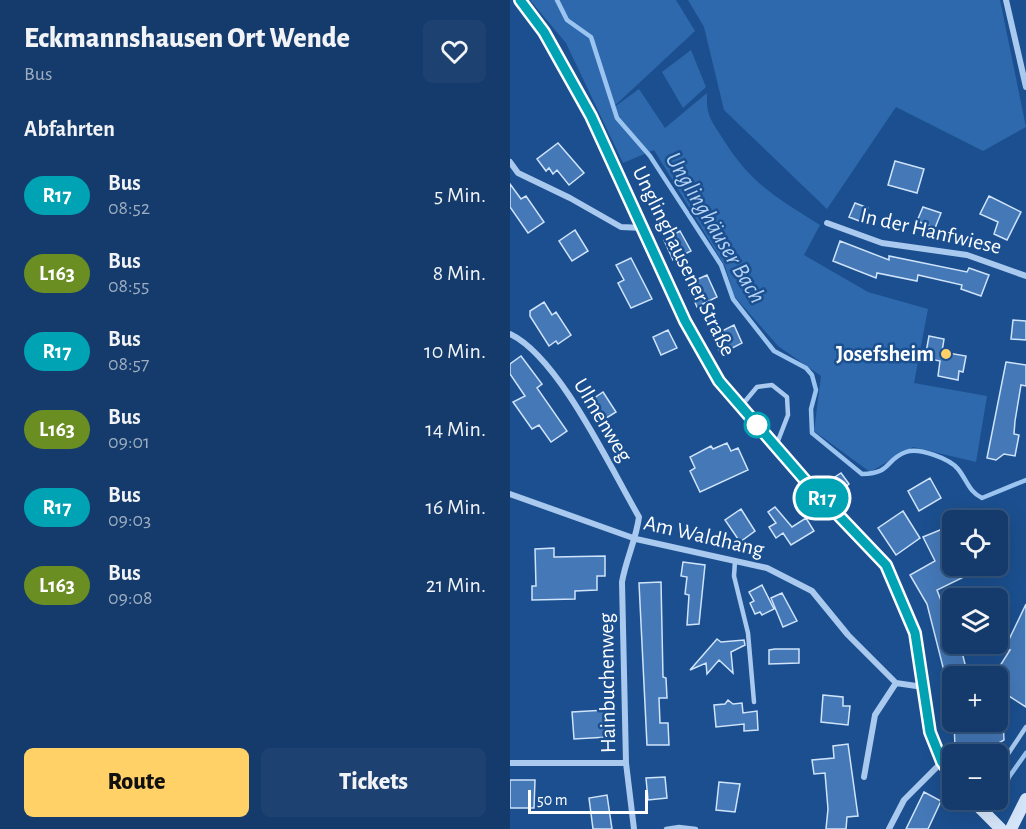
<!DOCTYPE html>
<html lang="de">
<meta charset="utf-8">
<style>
body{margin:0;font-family:"Alegreya Sans",sans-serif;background:#1d4271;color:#f1f3f6;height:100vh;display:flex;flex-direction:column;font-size:22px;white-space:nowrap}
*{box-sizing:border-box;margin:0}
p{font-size:20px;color:#9dadc1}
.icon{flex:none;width:33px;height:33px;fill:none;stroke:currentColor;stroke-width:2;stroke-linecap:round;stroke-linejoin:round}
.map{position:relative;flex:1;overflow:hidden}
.drawer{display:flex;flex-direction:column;background:#143b6b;width:510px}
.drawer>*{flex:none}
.badge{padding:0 12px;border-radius:20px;font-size:21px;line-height:39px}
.buttons{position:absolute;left:432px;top:510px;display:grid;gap:12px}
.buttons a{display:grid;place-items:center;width:66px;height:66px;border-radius:9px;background:#143b6b;box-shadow:0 6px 24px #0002,0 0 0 2px #33557e;font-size:30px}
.scale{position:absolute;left:18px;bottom:15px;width:120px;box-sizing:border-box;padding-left:6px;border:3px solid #fff;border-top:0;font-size:16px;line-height:21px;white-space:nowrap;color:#fff;-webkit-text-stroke:4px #1b4f8f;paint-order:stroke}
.map>.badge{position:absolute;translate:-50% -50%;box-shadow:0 0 0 3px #fff}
h2{padding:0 24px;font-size:22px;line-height:54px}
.round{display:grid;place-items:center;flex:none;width:63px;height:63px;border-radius:9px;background:#1d4271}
.overview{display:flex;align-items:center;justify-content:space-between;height:102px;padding:0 24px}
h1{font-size:28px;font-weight:800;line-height:45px}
.primary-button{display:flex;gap:12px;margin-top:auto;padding:12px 24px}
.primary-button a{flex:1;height:69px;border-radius:9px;background:#ffd166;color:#111;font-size:24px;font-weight:800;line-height:69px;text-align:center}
.primary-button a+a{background:#1d4271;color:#f1f3f6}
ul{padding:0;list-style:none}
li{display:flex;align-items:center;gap:18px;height:78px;padding:0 24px}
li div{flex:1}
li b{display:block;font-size:22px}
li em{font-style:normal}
li .badge{min-width:66px;font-weight:700;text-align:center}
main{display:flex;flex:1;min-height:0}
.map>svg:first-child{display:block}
</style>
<main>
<section class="drawer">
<div class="overview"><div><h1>Eckmannshausen Ort Wende</h1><p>Bus</p></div><a class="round"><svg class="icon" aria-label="heart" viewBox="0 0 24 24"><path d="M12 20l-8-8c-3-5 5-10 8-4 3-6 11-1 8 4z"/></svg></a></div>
<h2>Abfahrten</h2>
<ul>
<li><span class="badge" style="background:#00a3b4;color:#fff">R17</span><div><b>Bus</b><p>08:52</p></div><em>5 Min.</em></li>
<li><span class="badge" style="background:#6b8e23;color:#fff">L163</span><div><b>Bus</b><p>08:55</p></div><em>8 Min.</em></li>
<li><span class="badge" style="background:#00a3b4;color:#fff">R17</span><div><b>Bus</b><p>08:57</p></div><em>10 Min.</em></li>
<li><span class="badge" style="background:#6b8e23;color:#fff">L163</span><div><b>Bus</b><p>09:01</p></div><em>14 Min.</em></li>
<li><span class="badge" style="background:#00a3b4;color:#fff">R17</span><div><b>Bus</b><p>09:03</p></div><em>16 Min.</em></li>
<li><span class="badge" style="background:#6b8e23;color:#fff">L163</span><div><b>Bus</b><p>09:08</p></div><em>21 Min.</em></li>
</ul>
<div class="primary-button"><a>Route</a><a>Tickets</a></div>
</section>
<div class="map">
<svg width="516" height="829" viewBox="0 0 516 829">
<rect width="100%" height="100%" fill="#1b4f8f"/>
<path fill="#2e69ad" d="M20 0H166L185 31 99 111 129 89 155 128 197 93C196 116 201 120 213 139 241 184 267 198 310 225L294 255 358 292 418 309 404 383 477 396 466 462 403 447 360 472 304 431 311 376 268 346 224 296 215 266 144 150 113 163 56 43Z
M178 0H490L516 127 473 151 386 107 317 209 214 110 194 27Z
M181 50 196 87 173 108 152 72Z"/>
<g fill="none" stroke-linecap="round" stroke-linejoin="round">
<path stroke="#9cc4f0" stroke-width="4.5" d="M47 0 57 20 81 37 107 118 140 156 211 265 223 299 264 351 296 368 302 375 306 390 301 409 302 433 352 474C383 473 374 460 396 452 409 447 440 459 448 469 457 480 459 492 472 498L516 480
M494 790 499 777 516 753"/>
</g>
<path fill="#4478b7" stroke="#cfe3fa" stroke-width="1.5" d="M48 143 74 173 59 185 47 170 43 174 39 168 36 171 27 159Z
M385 161 414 169 407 193 378 185Z
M0 184 11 199 16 196 34 222 18 233 0 207Z
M479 196 511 212 497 240 484 234 488 222 470 214Z
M345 203 358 208 352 222 339 217Z
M413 207 431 213 425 228 407 221Z
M65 230 78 251 62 261 49 241Z
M170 231 181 251 163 260 154 240Z
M330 241 379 260V256L457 272 459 268 479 275 471 296 451 289 452 285 408 275 407 281 367 273 366 278 323 261Z
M121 258 142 299 121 308 108 283 114 280 106 265Z
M197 275 207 297 187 307 177 284Z
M34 302 42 315 46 312 61 335 48 344 46 341 39 346 20 316V311Z
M503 320 516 321V340L501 339Z
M224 325 232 343 211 354 202 336Z
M158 330 167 348 151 355 143 337Z
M419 336 434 339 432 352 456 356 453 372 449 371 448 380 428 376 430 361 415 358Z
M11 356 32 384 27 388 57 431 41 442 29 425 22 429 3 402 15 396 0 374V364Z
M496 362 516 365V386L511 385 505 421 504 434 509 435 505 456 494 454 486 460 477 458Z
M93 392 106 412 90 422 77 403Z
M217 443 221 451 228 448 238 470 190 492 180 471 185 468 180 457 201 446 203 449Z
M331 473 339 484 329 493 319 481Z
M420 478 431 498 409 511 398 491Z
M265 507 282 527 296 518 304 531 281 545 273 533 266 538 259 527 266 523 258 512Z
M231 509 245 531 230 542 215 520Z
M393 511 410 538 386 555 368 528Z
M442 525V566H476L427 590 435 611 442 610V644H450L458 676H444L442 668 434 671 417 604 400 575 425 561 413 537Z
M44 548V557L95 556V576H87V590L65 591V599L22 600V586H26L25 549Z
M173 562 195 565 189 624 177 625 179 595 175 594 177 577 171 576Z
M151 582 153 677 156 678 157 698H149L150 723H158L159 745H137L129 583Z
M252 585 264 609 252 615 250 612 245 614 240 603 244 601 239 592Z
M272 593 287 621 273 627 261 598Z
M516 604V707L488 689V669L500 650H494Z
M207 639 211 642 234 640 235 645 221 652 223 673 209 660 197 674 196 663 180 670Z
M265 649H289V663L259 664V650Z
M313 695 333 697V706H340L338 725 311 722Z
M218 700 223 704 232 703 233 713 247 711 248 730 234 731V724L206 727 204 705 215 704Z
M96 710 98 737 64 739 62 712Z
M444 722H493L494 740 485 745V748L445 747Z
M338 744 348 816 337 817 336 829H316L318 809 315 773 304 774 302 760 324 758 323 746Z
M155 777 157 798 138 800 136 778Z
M0 780H25L24 808H0Z
M209 782 230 784 225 812 206 810Z
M414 792 431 801 418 829H396Z
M97 795 102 829H83L79 798Z"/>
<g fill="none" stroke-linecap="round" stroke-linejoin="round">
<path stroke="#a9c9ee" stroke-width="4.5" d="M232 405 247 387 262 385 277 397 278 415 266 446
M225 561 224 576 238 633 244 702
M488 769 516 727
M156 829 169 827 186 829"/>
<path stroke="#a9c9ee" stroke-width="6" d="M496 0 516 87
M0 162 8 173 60 198 111 227 133 228
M317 223 372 243 457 255 516 276
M0 334C49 357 101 469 129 517 126 540 116 559 112 582L116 763 124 829
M0 494 126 539 257 568 302 591 338 635 386 683 413 687
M0 763H116
M354 777 365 715 386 683
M379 829 394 800 432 762"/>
<path stroke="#d6e6fa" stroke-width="12" d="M10 0 34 32 81 116 175 321 209 381 294 479 376 565 405 633 420 732 432 762 442 775
M462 800 491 829
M501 829 516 799"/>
</g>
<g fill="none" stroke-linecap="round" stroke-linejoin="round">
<g stroke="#fff" stroke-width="14">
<path id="line" d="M10 0 34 32 81 116 175 321 209 381 294 479 376 565 405 633 420 732 432 762 442 776"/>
</g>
<use href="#line" stroke="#00a3b4" stroke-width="9"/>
</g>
<circle fill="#ffd166" stroke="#1b4f8f" stroke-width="2" cx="436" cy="354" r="6"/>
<circle fill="#fff" stroke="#00a3b4" stroke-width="3" cx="247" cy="425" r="12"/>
<g text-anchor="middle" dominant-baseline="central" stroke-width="5" stroke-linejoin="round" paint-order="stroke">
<g font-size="22" fill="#fff" stroke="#1b4f8f">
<text transform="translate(421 231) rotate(13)">In der Hanfwiese</text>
<text transform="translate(174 261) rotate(64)">Unglinghausener Straße</text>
<text transform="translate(93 420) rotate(59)">Ulmenweg</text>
<text transform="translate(194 536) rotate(13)">Am Waldhang</text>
<text transform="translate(97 683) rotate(-91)">Hainbuchenweg</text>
</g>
<g font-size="22" font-weight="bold" fill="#fff" stroke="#1b4f8f" text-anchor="end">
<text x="424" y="354">Josefsheim</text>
</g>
<g font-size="24" font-style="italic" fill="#b5d3f5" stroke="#1b4f8f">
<text transform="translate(205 228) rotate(59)">Unglinghäuser Bach</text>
</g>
</g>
</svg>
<div class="buttons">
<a><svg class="icon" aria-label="locate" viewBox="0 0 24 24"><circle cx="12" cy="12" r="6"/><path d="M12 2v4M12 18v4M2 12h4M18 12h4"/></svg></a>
<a><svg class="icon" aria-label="layers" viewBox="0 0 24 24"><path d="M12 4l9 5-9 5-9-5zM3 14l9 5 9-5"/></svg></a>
<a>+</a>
<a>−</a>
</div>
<div class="scale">50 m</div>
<b class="badge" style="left:312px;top:498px;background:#00a3b4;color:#fff">R17</b>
</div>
</main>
